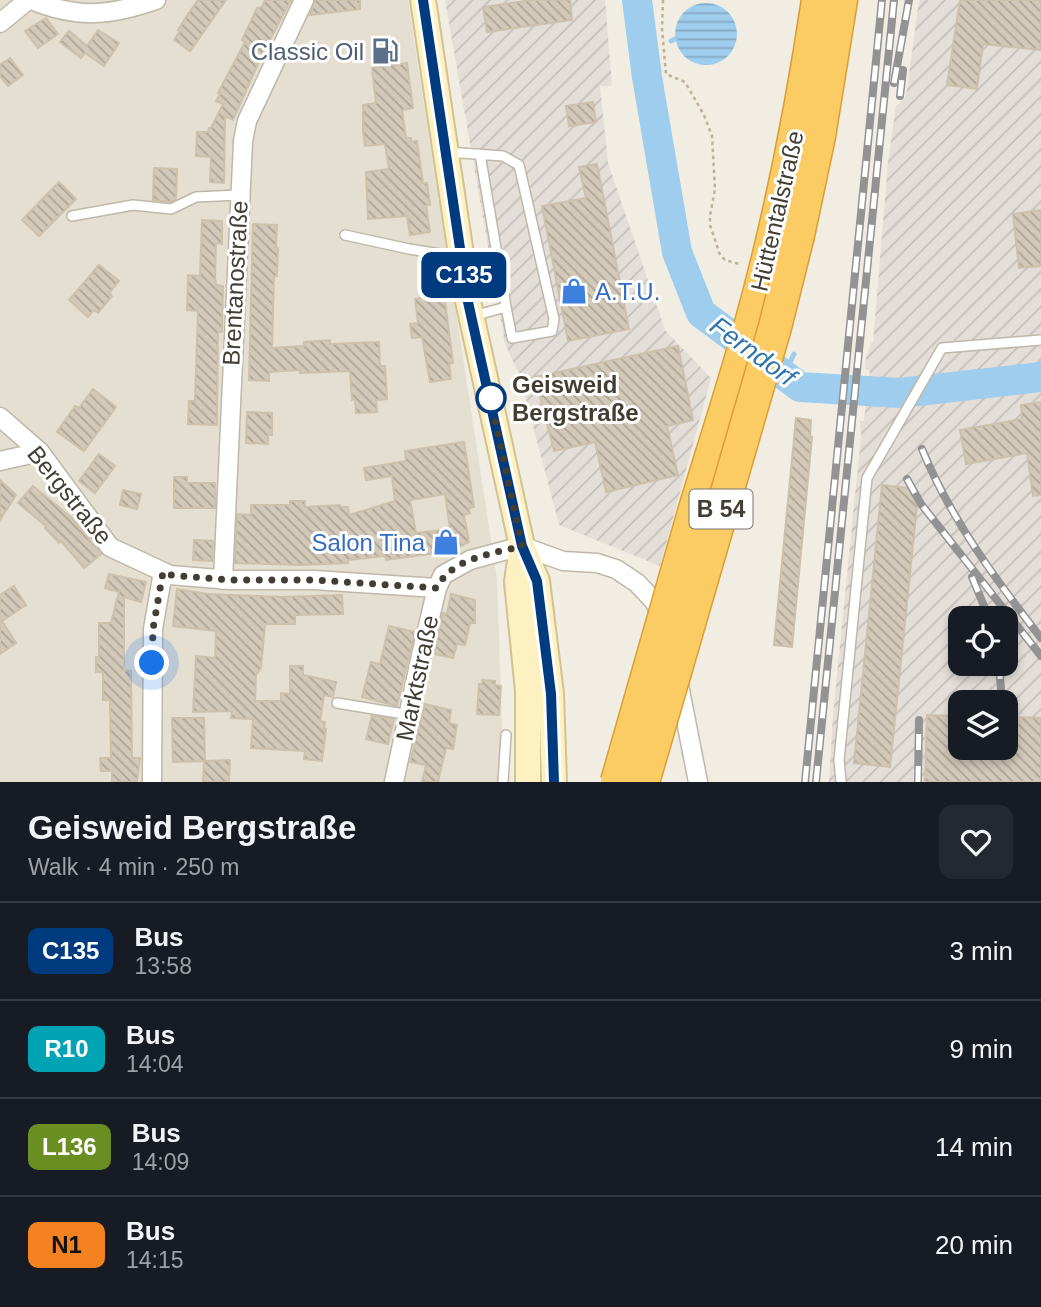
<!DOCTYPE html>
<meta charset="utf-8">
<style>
body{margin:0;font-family:Arial,sans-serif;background:#242831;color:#f1f3f6;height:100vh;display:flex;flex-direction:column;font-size:26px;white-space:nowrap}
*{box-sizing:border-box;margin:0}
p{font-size:23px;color:#9ea1a6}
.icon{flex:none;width:38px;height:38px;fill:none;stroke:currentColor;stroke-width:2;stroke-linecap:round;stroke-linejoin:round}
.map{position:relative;height:782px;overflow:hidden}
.side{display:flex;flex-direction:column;background:#171b24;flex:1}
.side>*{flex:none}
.badge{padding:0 14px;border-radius:10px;font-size:24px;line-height:46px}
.controls{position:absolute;left:948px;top:606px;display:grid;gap:14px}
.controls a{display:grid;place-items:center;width:70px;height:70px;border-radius:14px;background:#171b24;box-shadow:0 4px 10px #0003;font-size:35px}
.you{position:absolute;width:35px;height:35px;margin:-18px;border:5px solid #fff;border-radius:50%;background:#1a73e8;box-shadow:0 0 0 10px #1a73e833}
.map>.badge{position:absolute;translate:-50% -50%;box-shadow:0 0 0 4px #fff}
.round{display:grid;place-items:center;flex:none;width:74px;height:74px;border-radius:14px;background:#242831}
.overview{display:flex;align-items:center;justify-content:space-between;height:119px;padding:0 28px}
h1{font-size:33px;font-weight:700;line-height:52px}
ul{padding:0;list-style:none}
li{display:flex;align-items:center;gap:21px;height:98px;padding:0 28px;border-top:2px solid #363941}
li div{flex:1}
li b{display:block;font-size:26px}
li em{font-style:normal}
li .badge{min-width:77px;font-weight:700;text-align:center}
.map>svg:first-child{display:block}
</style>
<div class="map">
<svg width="1041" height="782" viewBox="0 0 1041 782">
<defs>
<pattern id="industrial-furrows" width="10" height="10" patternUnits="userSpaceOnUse" patternTransform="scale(1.75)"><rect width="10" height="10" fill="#e3ded8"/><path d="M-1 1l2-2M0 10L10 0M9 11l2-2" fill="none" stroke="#c4bfba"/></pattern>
<pattern id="water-rules" width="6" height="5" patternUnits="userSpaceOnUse" patternTransform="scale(1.75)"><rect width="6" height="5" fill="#9fcdee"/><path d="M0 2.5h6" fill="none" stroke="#83a8c1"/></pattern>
<pattern id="building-back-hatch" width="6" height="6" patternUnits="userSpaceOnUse" patternTransform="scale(1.75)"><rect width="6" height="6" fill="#d2c9b9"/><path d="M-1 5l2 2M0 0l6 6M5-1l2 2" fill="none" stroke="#aca497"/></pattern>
</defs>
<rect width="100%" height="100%" fill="#f1ede3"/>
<path fill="#e5dfd1" d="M0 0H408L497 579 504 782H0Z"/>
<path fill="url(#industrial-furrows)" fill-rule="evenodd" d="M445 0H605L612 86H600L608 163 665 330 711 378 660 566 559 525 520 376 505 344Z
M919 0H1041V782H829L833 715 861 436 860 421H864L870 371 865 369 866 358 871 342H873L888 163 896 106 906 97ZM961 618H1006V663H961ZM961 702H1006V747H961Z"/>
<path fill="url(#water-rules)" d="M675 34a31 31 0 1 1 62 0a31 31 0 1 1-62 0Z"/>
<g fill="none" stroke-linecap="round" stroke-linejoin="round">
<path stroke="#9fcdee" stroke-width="5" d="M671 41 675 39
M644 56 655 50
M784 375 794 354"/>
<path stroke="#9fcdee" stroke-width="30" d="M637 0 647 77 677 252 701 313 800 387 900 393 1041 377"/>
</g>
<path fill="url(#building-back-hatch)" stroke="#cdc1ac" stroke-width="2" fill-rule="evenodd" d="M198 0H226L190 51 174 40 180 31 178 30 186 17Z
M265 0H291L262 55 233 120 225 116 224 183 210 182 211 157 196 156 197 132H208L209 128H211L223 104 216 101 220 94 218 93 245 42 242 40 257 8 262 7Z
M315 0H360V9L310 15Z
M532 0H570L572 20 487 32 483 7Z
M960 0H1041V50L983 44 977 89 947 85Z
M46 18 58 34 38 48 25 31Z
M98 30 119 43 104 66 85 53 81 58 60 42 69 31 87 46Z
M10 58 23 75 8 86 0 76V65Z
M407 63 413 108 402 110 406 138H411V142L417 141 423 183H427L430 205H426L430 232 410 235 407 216 368 219 366 172 389 169 385 144 365 146 363 130V105L376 103 372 68Z
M593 102 596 122 569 126 566 106Z
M597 164 629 329 568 341 542 206 586 198 579 167Z
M154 168 177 169 176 199 170 202 153 200Z
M59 182 76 199 39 236 22 220Z
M1041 210V266L1019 268 1013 214Z
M202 220 222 221V244L216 243 215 277 216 285 223 286 222 332H218L217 425 188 424 189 401H195L198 311 187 310 188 275 200 276Z
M253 224 277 225 276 247 278 248 277 276H274L272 348 304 346V342L330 340V344L379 342 380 366H385L387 399 376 400 377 412 356 413 355 399 352 400 350 371 300 373V370L269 372V381L249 380Z
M99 265 119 281 109 293 112 296 98 313 94 310 88 317 69 300Z
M444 294 453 363H449L451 379 430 382 422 337 412 338 410 324 418 323 415 299Z
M678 346 693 420 667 426 678 475 606 492 595 442 554 451 535 377Z
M93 389 116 407 84 451 57 432 75 406 79 408Z
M1041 402V495L1033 496 1027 453 966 464 960 430 1022 419 1021 405Z
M247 412 272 413V435H268V444L246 443Z
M796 418 811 420 810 437H812L792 647 774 645Z
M464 442 474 507 469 508 470 513 464 515 469 542 455 549 437 553 386 560 385 556 348 560V563L301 565 235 563 237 514 251 515V505H290V501H305V507L340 505V507H348L349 515 395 501 392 476 366 480 364 468 406 461 405 451ZM445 494 450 529 416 533 410 500Z
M99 454 115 466 95 493 79 481Z
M174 477H187V483H215V508H174Z
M0 480 16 495 0 520Z
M882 485 908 488 917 506 890 767 854 763Z
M33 486 72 518 101 554 84 568 61 541 59 543 45 528 46 526 18 503Z
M123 490 141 494 137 509 120 505Z
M194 540 213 541 212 561 193 560Z
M109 574 146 582 141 602 124 597V671H131L132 758H140L137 782H112V771H101L100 758H111L110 700H103V672H96V657H99V623H111L119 592 105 588Z
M14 586 26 605 2 621 16 643 0 654V595Z
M177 589 208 594 282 597 342 595 343 614 295 615V624H265L261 668 256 675 255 701H281V693L290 694V666H303V675L336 682 333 697 324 695 320 721 325 722 324 729H326L322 761 304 759 305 751 251 748 253 719 231 718 232 711 193 712 196 656 215 658 216 631 173 626Z
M451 594 475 600V623H470L465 645 457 644 453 658 434 654 443 613 447 614Z
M389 626 415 632 397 706 362 697 371 662 380 664Z
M482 680 495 681V685L501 686 499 715 477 714 479 684H482Z
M425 704 451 710 449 723 457 725 453 749 446 748 438 782H422L426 765 410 762Z
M927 715 961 716V747H1006V717L1041 718V782H925Z
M372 716 394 719 388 744 366 739Z
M172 718H204L205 761 173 762Z
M230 760 229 782H203L204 761Z"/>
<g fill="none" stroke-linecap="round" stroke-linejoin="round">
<g stroke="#bfb8a9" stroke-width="12">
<path id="lane" d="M447 152 503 156 519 165 554 319 552 331 512 338 506 307 473 316
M480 154 506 307
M72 216 133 205 171 209 196 197 239 195
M345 235 409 249 459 257
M337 703 410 715
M503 782 506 735
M841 782 839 760 867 478 942 348 1041 340"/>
</g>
<g stroke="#bfb8a9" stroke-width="21">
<path id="street" d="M31 0C78 19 109 16 156 0
M0 23 28 0
M0 417 40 452 110 547 170 575 230 580H314L437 588
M0 461 40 452
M223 580 243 141 247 121 304 0
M678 680 698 782
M152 782 153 629 163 572
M394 782 422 651 437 588 443 575 470 560 522 546 563 561 597 563 616 569 637 583 654 601 663 620"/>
</g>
<g stroke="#d1c193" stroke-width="28">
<path id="secondary" d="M423 0 468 301 522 546 537 581 551 694 554 782
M522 547 517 582 528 691V782"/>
</g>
<g stroke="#da9f34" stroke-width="35">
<path id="highway" d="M798 235 819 136 841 0
M695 509C714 446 735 383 752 320 781 215 802 107 818 0"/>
</g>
<path stroke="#beb197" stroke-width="2.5" stroke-dasharray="3.5 3.5" stroke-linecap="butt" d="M663 0 662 29 666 74 685 82 704 115 712 136 715 189 710 216V225L720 255 725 260 739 264"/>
<use href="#lane" stroke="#fff" stroke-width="9"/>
<use href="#street" stroke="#fff" stroke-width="18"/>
<use href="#secondary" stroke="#fdf0c1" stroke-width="24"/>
<use href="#highway" stroke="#fbcb64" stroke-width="32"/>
<g stroke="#939393" stroke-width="8">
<path id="rail" d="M894 83 909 0
M900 96 903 70
M922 449C950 518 996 580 1041 638
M907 479 921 504 1041 656
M972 577 989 618
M999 663 1002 702
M805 782 882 0
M816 782 894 0
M918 782 919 720"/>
</g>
<use href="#rail" stroke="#fff" stroke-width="5" stroke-dasharray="16" stroke-linecap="butt"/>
<g stroke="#da9f34" stroke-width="35" stroke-linecap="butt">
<path id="highway-bridge" d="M617 782 695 509
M643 782 775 327 798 235"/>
</g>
<use href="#highway-bridge" stroke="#fbcb64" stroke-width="32"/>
</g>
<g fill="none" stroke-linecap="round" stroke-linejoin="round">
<g stroke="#fff" stroke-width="16">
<path id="line" d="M423 0 468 302 522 546 537 581 551 694 554 782"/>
</g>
<use href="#line" stroke="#003b80" stroke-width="10"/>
<path stroke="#433d33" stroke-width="7" stroke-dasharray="0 12.6" d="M152 663 153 629 163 572 170 575 230 580H314L437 588C451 558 492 554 522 546L489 392 491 398"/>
</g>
<defs>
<g id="fuel-bare" transform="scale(2.1)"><path d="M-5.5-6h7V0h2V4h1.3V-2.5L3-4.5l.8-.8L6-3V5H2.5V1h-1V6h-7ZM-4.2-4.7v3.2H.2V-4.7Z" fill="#5c6f8a" stroke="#fff" stroke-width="2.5" paint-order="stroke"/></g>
<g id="shop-bare" transform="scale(2.1)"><path d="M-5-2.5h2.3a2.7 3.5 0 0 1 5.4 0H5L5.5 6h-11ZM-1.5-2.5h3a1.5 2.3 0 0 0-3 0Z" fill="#3f7fe0" stroke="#fff" stroke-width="2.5" paint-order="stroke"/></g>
</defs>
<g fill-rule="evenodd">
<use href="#fuel-bare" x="385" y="51"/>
<use href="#shop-bare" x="574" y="291"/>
<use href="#shop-bare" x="446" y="542"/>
</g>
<circle fill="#fff" stroke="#003b80" stroke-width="3.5" cx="491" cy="398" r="14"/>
<g text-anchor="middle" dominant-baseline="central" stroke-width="6" stroke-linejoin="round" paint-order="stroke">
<rect fill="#fff" stroke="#7b7770" stroke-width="2" x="689.5" y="489.5" width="63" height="39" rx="5"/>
<g font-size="23" font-weight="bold" fill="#433d33">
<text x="721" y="509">B 54</text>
</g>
<g font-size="24" fill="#4e5e75" stroke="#fff" text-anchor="end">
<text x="364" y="51">Classic Oil</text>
</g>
<g font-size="24" fill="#433d33" stroke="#fff">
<text transform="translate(777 211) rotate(-77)">Hüttentalstraße</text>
<text transform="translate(235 283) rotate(-87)">Brentanostraße</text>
<text transform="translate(70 495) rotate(51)">Bergstraße</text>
<text transform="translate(417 678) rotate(-78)">Marktstraße</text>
</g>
<g font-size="24" fill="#366cbe" stroke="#fff" text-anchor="start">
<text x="595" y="291">A.T.U.</text>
<text x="425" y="542" text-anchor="end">Salon Tina</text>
</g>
<g font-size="24" font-weight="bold" fill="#433d33" stroke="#fff" text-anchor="start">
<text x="512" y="384">Geisweid<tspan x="512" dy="28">Bergstraße</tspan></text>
</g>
<g font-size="26" font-style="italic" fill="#2f75ac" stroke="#fff">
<text transform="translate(753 351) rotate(36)">Ferndorf</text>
</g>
</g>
</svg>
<div class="controls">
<a><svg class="icon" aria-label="locate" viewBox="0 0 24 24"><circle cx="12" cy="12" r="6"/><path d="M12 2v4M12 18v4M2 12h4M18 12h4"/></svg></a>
<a><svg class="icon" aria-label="layers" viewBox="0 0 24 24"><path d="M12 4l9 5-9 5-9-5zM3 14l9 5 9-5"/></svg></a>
</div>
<div class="you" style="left:152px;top:663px"></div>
<b class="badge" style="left:464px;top:275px;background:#003b80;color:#fff">C135</b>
</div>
<section class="side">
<div class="overview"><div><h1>Geisweid Bergstraße</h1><p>Walk · 4 min · 250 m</p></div><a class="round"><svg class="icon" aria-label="heart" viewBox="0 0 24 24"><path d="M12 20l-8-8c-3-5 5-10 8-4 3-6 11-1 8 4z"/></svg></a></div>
<ul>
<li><span class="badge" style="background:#003b80;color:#fff">C135</span><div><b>Bus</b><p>13:58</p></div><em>3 min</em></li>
<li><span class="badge" style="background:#00a3b4;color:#fff">R10</span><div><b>Bus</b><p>14:04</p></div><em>9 min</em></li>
<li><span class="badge" style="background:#6b8e23;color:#fff">L136</span><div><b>Bus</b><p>14:09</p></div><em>14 min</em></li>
<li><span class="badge" style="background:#f58220;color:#111">N1</span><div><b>Bus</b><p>14:15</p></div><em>20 min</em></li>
</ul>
</section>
